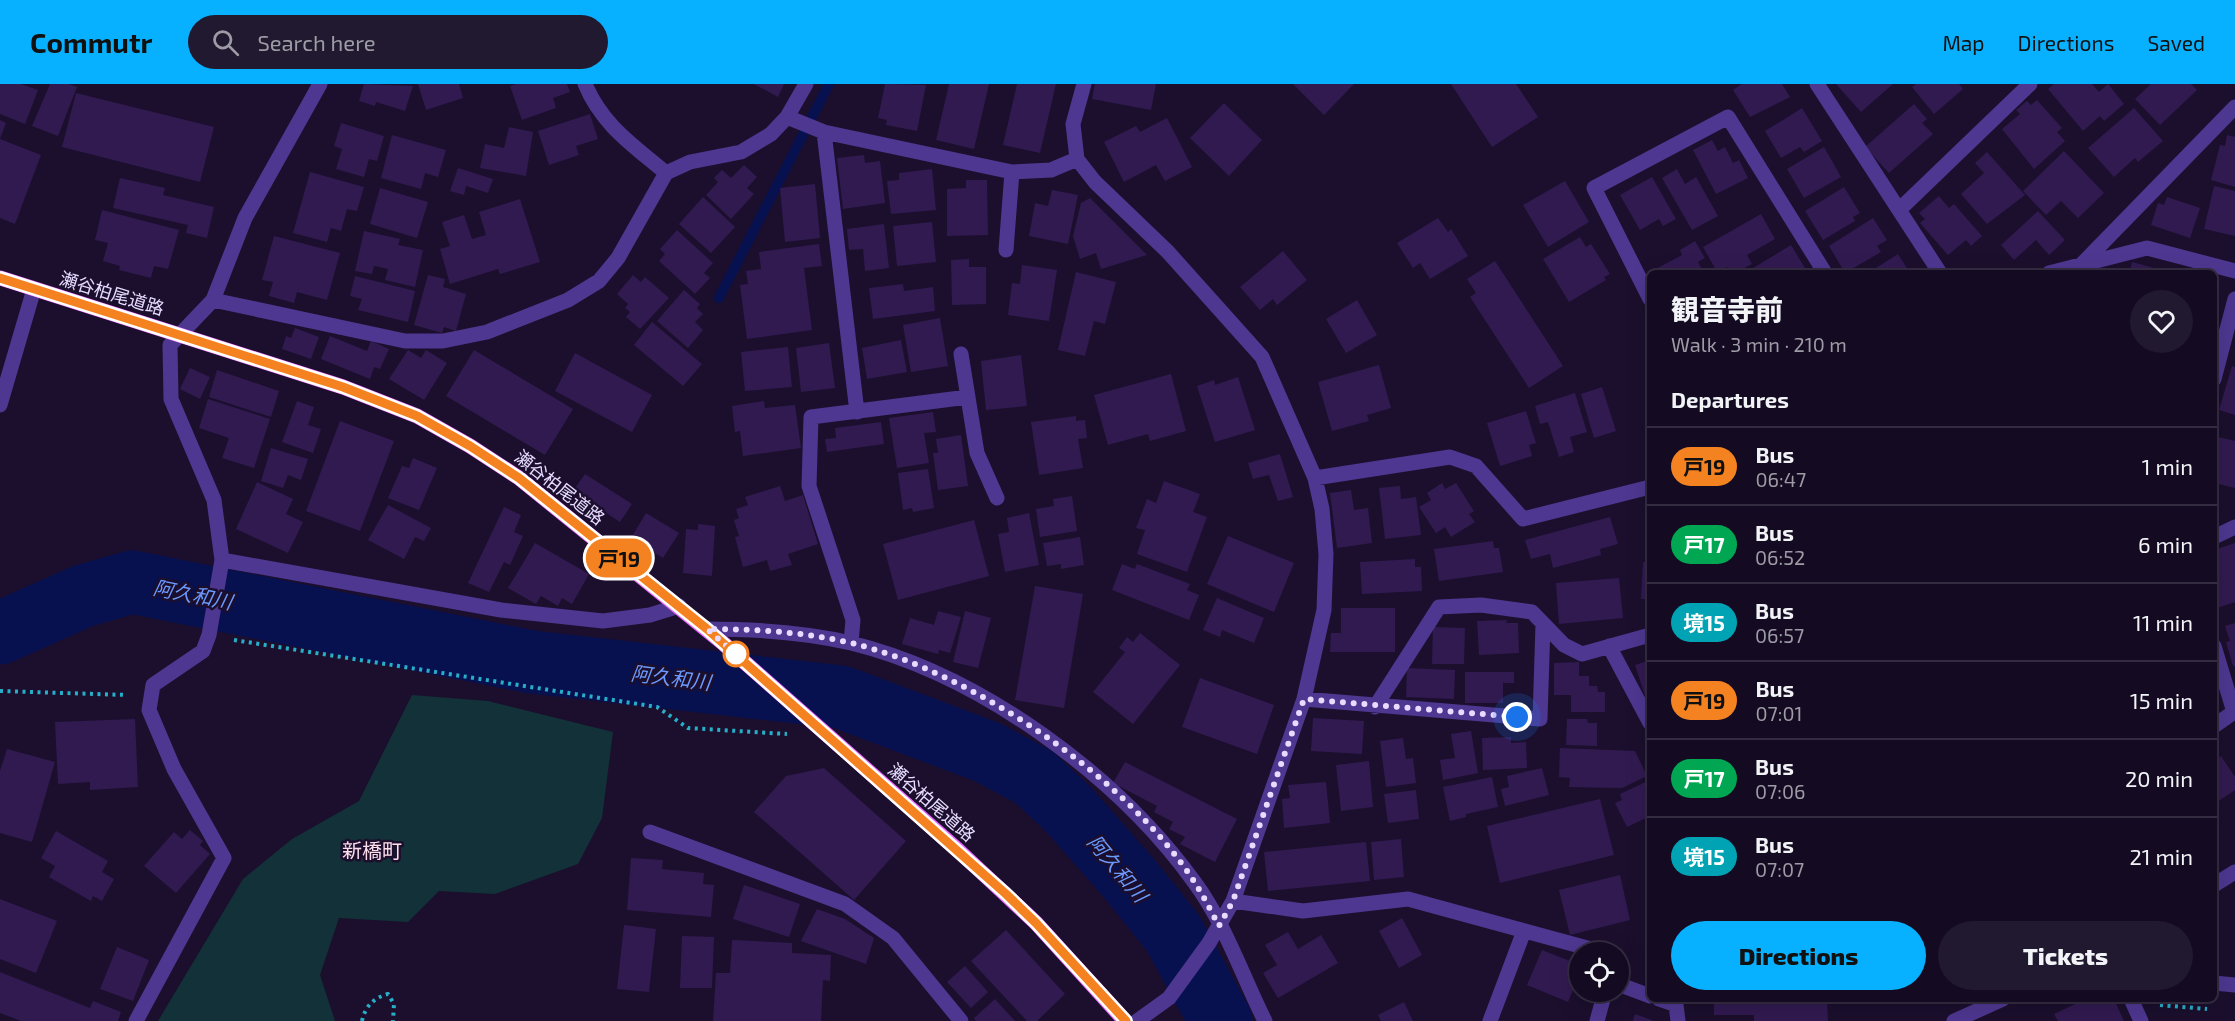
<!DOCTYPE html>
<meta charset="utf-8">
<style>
body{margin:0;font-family:"Exo 2","Noto Sans JP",sans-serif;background:#21192f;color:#f1f3f6;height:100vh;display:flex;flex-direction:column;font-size:22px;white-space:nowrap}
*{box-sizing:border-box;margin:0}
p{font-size:20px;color:#9d9ba5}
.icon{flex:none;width:33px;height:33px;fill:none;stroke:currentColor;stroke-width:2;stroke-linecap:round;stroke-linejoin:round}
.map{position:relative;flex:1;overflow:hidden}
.details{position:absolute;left:1647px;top:186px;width:570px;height:732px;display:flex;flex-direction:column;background:#140b22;border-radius:9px;box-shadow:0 6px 24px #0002,0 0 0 2px #332b40}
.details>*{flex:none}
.badge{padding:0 12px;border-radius:20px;font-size:21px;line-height:39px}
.controls{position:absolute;left:1569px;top:858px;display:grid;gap:12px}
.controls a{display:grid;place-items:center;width:60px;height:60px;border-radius:50%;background:#140b22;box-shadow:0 6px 24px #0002,0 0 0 2px #332b40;font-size:30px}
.you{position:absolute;width:30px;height:30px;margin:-15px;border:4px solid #fff;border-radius:50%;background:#1a73e8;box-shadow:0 0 0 9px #1a73e833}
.map>.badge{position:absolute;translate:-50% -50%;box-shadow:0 0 0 3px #fff}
h2{padding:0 24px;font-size:22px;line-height:54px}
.round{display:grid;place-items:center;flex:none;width:63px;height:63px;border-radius:32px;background:#21192f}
.summary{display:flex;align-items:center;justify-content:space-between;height:102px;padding:0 24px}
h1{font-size:28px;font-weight:800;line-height:45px}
.button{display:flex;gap:12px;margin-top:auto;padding:12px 24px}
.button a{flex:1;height:69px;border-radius:36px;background:#08b1ff;color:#111;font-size:24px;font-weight:800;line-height:69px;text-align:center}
.button a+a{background:#21192f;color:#f1f3f6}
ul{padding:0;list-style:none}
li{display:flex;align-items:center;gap:18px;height:78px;padding:0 24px;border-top:2px solid #332b40}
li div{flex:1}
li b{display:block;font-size:22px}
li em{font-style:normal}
li .badge{min-width:66px;font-weight:700;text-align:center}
header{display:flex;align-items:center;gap:36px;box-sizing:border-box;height:84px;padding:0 30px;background:#08b1ff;color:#111}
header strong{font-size:28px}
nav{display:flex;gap:33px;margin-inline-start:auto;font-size:21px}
.search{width:420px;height:54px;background:#21192f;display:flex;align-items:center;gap:15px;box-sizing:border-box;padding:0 21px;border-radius:33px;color:#9d9ba5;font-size:22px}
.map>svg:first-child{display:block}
</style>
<header>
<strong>Commutr</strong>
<div class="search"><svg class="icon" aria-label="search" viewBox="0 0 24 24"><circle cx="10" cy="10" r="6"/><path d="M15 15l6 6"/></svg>Search here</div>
<nav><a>Map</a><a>Directions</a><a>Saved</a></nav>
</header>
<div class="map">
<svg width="2235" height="937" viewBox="0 0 2235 937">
<rect width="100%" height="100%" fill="#1b0f2d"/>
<path fill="#123138" d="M412 611 488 617 613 648 602 734 578 780 495 810 439 807 408 838 339 834 320 891 335 937H158L243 795 292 755 359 717Z"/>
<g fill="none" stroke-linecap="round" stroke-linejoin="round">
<path stroke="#07114f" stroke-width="10" d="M719 214 829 0"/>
<path stroke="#07114f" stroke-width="63" d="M0 549 83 512 132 498 532 578 841 613 987 668 1034 693 1069 726 1128 793 1173 849 1221 937"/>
</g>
<path fill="#311a50" d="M0 0H21L38 6 25 40 0 30Z
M50 0H69L77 3 58 52 32 42Z
M364 0 413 2 405 27 376 18 375 22 359 17Z
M418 0H459L463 14 426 26Z
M516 0H567L570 8 553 14 556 24 522 36 510 2Z
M754 0H784L778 13Z
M885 0 926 1 917 47 886 41 887 36 878 34Z
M949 0H989L974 65 936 56Z
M1017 0H1056L1040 69 1003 61Z
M1095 0H1156L1151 26 1092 15Z
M1293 0H1354L1324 31Z
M1451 0H1516L1538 33 1492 63Z
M1742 0H1782L1790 13 1750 33 1733 6Z
M1836 0H1893L1861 28Z
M1916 0H1959L1963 5 1934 30 1912 3Z
M2054 0H2092L2099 8 2108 0 2124 20 2104 37 2100 32 2083 47 2048 5Z
M2151 0H2191L2197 6 2160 41 2135 15Z
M76 9 214 43 200 98 62 63Z
M2037 16 2062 44 2057 48 2065 57 2034 85 2002 45 2020 30 2016 26 2027 17 2031 21Z
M1224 19 1262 56 1229 92 1190 54Z
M1914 20 1927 35 1922 39 1933 50 1889 89 1865 63Z
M1802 24 1822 57 1804 68 1800 63 1781 74 1765 47Z
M2134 24 2163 57 2138 78 2135 74 2114 93 2088 64Z
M590 30 598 55 576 62 579 71 549 81 538 47Z
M1167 34 1192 83 1165 97 1156 81 1124 98 1104 58 1136 42 1140 48Z
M0 36 6 39 0 55 41 71 15 140 0 134Z
M341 39 384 52 377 77 369 75 364 93 336 85 342 65 334 62Z
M509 43 533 48 526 92 480 84 485 60 504 64Z
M392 51 446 66 438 93 425 89 421 105 381 94Z
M2227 51 2235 53V103L2211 96 2220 61 2225 62Z
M1712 56 1718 67 1725 63 1733 79 1739 76 1748 94 1716 110 1693 66Z
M1824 63 1841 93 1804 114 1787 85Z
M2064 67 2104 109 2078 134 2061 117 2046 131 2023 107Z
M1987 68 2025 111 1987 140 1961 110 1984 89 1975 79Z
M864 71 865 79 880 77 885 119 843 125 837 74Z
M744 81 757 93 747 104 754 110 731 135 706 111 718 98 714 94 722 86 731 94Z
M458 84 493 95 488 109 466 102 464 111 450 107Z
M932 85 936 126 891 130 887 97 899 96V89Z
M1677 85 1685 100 1696 93 1718 132 1692 146 1662 94Z
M310 88 364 103 357 127 347 125 341 147 331 144 327 158 293 149Z
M1652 93 1676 135 1663 142 1659 135 1640 146 1620 111Z
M120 94 165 104 163 111 214 123 207 154 186 149 188 141 113 124Z
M966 96H987L988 151 947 152V105L966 104Z
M1565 97 1589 138 1548 163 1523 121Z
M815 100 820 154 785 158 780 104Z
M2214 102 2235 107V152L2204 145Z
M1844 103 1860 129 1853 133 1855 137 1823 156 1805 127Z
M380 104 428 118 417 154 370 140Z
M1052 106 1078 111 1068 160 1029 152 1035 119 1048 122Z
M1939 112 1949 124 1954 120 1982 152 1971 162 1966 156 1948 171 1920 139 1925 135 1919 129Z
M703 113 735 143 711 169 679 140Z
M2167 113 2200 124 2190 154 2151 141 2158 119 2164 121Z
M1090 114 1147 171 1101 185 1096 169 1080 175 1073 152 1081 119Z
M520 115 540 178 500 190 498 185 450 200 440 165 450 162 442 138 464 131 472 155 486 151 479 128Z
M102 126 179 146 168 185 154 182 151 194 119 186 120 182 103 177 108 159 95 156Z
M2038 127 2065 156 2049 171 2036 156 2014 176 2001 161Z
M1761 130 1775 155 1747 171 1752 180 1735 189H1730L1727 183 1717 188 1703 163Z
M1438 134 1448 148 1451 145 1468 172 1430 195 1420 179 1413 184 1397 159Z
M1873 134 1887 156 1877 162 1881 168 1845 189 1829 162Z
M932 138 936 178 897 182 893 142Z
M884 140 889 184 865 187 863 165 849 166 847 145Z
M677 146 713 179 704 189 710 194 695 210 659 177 665 170 660 165Z
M364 147 400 155 398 161 423 166 415 203 385 196 388 185 374 182 372 190 355 187Z
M274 152 340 169 327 216 297 208 294 219 269 212 273 198 262 196Z
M1580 153 1586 163 1591 160 1610 190 1604 193 1606 196 1569 218 1543 175Z
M1695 157 1705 174 1698 178 1704 189H1656L1654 186 1682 171 1680 166Z
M819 160 822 182 804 184 812 246 747 255 740 201 748 200 746 187 761 185 759 168Z
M1791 161 1808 189H1745Z
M1283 167 1307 196 1277 221 1273 215 1260 226 1240 203Z
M1898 170 1910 189H1868Z
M969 175V183H986V220L952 221 951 176Z
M1495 177 1563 282 1529 304 1470 213 1476 209 1467 195Z
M2132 178 2169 188V189H2129Z
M1022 181 1057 186 1049 237 1008 231 1012 199 1020 200Z
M1076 188 1116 198 1105 240 1094 237 1085 272 1058 266Z
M428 191 445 195 443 203 466 210 456 247 444 243 442 249 414 241Z
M633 191 641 198 645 193 669 214 640 245 626 233 630 228 625 224 628 220 617 210Z
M355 192 415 207 408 238 358 226 362 215 350 212Z
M903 200 904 207 933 203 935 227 873 235 869 204Z
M684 206 700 220 697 224 703 230 695 238 703 246 688 264 657 237Z
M1357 216 1377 251 1346 269 1326 235Z
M940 234 948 282 911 288 903 241Z
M652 238 702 280 683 302 634 261Z
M295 244 319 253 311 275 282 265 286 252 291 254Z
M330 252 367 267 371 257 389 265 380 285 374 283 370 295 321 275Z
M901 256 907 288 867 295 862 264Z
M829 259 835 304 801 308 796 264Z
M788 263 792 303 745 307 741 268Z
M408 266 421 274 426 266 447 279 424 316 389 295Z
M474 266 573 325 545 371 446 312Z
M575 269 652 311 632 348 555 307Z
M1021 271 1027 322 986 326 981 277Z
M1379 281 1391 324 1367 331 1369 337 1332 347 1318 298Z
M2232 282 2235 283V331L2219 326Z
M190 284 210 293 200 315 180 305Z
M217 286 279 307 271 333 209 313Z
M1171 290 1186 347 1150 357 1148 350 1108 361 1094 311Z
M1238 293 1255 346 1215 358 1197 302 1214 296 1215 301Z
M1602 303 1616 347 1594 354 1581 310Z
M1575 309 1587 348 1570 353 1574 368 1559 373 1548 338 1540 340 1535 322Z
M208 315 270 335 254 384 222 374 229 354 199 344Z
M297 317 314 323 308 341 321 345 313 369 282 358Z
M764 317 765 324 795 321 801 364 743 372 740 347 735 348 732 322Z
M1526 327 1536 359 1529 361 1532 372 1500 382 1487 339Z
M933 328 936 348 924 349 929 379 897 384 889 334Z
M1076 332V337L1085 336 1087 354 1078 355 1083 384 1039 391 1031 338Z
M340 337 394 357 360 447 306 427Z
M881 338 884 360 827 368 825 355 836 354 835 344Z
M961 351 968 402 938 406 933 369H938L936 355Z
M2214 352 2235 357V404L2214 399Z
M271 364 308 375 301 396 288 391 283 404 261 397Z
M1280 370 1293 413 1278 417 1269 391 1253 395 1248 379Z
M413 374 437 384 419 426 388 414 402 382 409 384Z
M928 385 934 424 913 428 912 424 903 426 898 389Z
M585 390 632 420 620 438 573 407Z
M1164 397 1200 410 1193 428 1207 433 1187 488 1137 470 1145 446 1136 444 1147 415 1156 419Z
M257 398 293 415 286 430 303 438 288 469 236 445Z
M1442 399 1445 405 1456 399 1474 427 1469 430 1475 438 1451 453 1445 443 1436 449 1419 423 1431 416 1427 409Z
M780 402 785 417 803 411 818 460 788 470 792 481 770 487 767 476 743 483 735 453 739 452 734 436 739 434 736 425 748 421 745 413Z
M1400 402 1401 415 1416 413 1421 451 1385 455 1379 404Z
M1351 406 1354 426 1368 424 1372 459 1337 464 1330 409Z
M1072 412 1077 447 1040 453 1036 425 1054 422 1053 415Z
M388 421 431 444 424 457 415 453 404 475 368 456Z
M504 423 521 431 514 448 523 452 510 481 504 478 489 508 468 499Z
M1647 426H1650V456L1646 455Z
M646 429 679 449 663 474 631 454Z
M1029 429 1039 481 1005 488 998 450 1009 448 1007 434Z
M1610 433 1618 460 1600 465 1601 471 1553 484 1550 470 1531 475 1525 456Z
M974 436 989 492 898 516 883 460Z
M698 440 715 442 712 492 683 489 686 445 698 446Z
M1228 452 1294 479 1274 528 1207 500Z
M1080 453 1084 481 1061 485V480L1047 482 1043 459Z
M1493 457 1494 464H1499L1503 488 1439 497 1434 465Z
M535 459 589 490 572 520 562 514 558 522 541 512 536 520 508 504Z
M2235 459V518L2214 525V466Z
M1415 475V483H1421L1422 507 1362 510 1360 478Z
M1643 478H1650V515H1641Z
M1122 480 1135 485 1137 480 1190 500 1187 506 1199 511 1189 536 1112 506Z
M1619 494 1623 534 1559 540 1556 499Z
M1035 502 1083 510 1064 624 1015 616Z
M1217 514 1264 534 1254 559 1222 546 1220 553 1203 546Z
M1341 524H1395V568H1330L1331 549H1341Z
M938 527 961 533 950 569 939 566 938 570 902 560 910 534 934 541Z
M965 527 991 534 978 584 953 578Z
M1507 536 1506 539H1518L1519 569 1479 571 1477 537Z
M2235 539V582H2233L2226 558 2230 557 2225 542Z
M1433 543 1465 544 1464 580H1432Z
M1140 549 1180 581 1133 640 1093 608 1125 568 1119 564 1127 553 1133 558Z
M1650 576V613L1646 615 1635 581Z
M1579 578V592H1589V602H1597L1598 608H1605V628H1571V611H1554V579Z
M1407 584 1455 586 1454 615 1406 613Z
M1465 588H1514V599H1503V619H1465Z
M1200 594 1274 621 1257 670 1182 643Z
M1313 634 1364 637 1362 670 1311 667Z
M135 635 138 703 90 706V698L58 700 55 638Z
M1567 635H1587L1588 639H1597V662L1566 661Z
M1471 647 1478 689 1443 696 1440 676 1455 674 1451 650Z
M1511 653V659L1526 658 1527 684 1483 686 1482 654Z
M1403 654 1406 675 1413 674 1416 699 1386 703 1380 657Z
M1560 664 1635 667 1647 692 1622 704 1569 703 1570 694 1559 693Z
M7 665 55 678 32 758 0 749V687Z
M2221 672 2235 693V706L2214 720V677Z
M1369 677 1373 723 1341 727 1336 681Z
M1125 678 1237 735 1215 778 1180 760 1185 753 1169 745 1173 738 1154 728 1157 722 1113 699Z
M824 684 906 757 854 816 754 728 786 692Z
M1542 684 1549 711 1505 722 1501 705 1509 703 1507 692Z
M1492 693 1498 723 1466 730V733L1450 737 1443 703Z
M1650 696V732L1627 743 1615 719 1622 716 1620 710Z
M1326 698 1330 739 1284 744 1282 715 1290 714 1288 701Z
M1416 706 1419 735 1388 739 1384 710Z
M1600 715 1614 771 1500 799 1487 742Z
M190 746 203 757 200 761 210 770 176 809 144 782 174 748 182 755Z
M56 747 108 777 102 788 114 795 102 817 93 812 91 817 49 793 55 782 41 774Z
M1401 755 1404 793 1374 796 1371 758Z
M1366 758 1370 797 1268 807 1264 768Z
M631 774 663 776 662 785 704 789 703 800 714 801 711 833 627 826Z
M1620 791 1630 836 1570 851 1559 806Z
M744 801 800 820 789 853 733 835Z
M0 815 57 837 36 889 0 875Z
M817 825 845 835 874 854 866 880 801 857Z
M1402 834 1422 871 1399 884 1379 847Z
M624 841 656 845 649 908 617 905Z
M1006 846 1065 910 1037 937H1027L971 877Z
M1288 848 1298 865 1321 851 1338 879 1278 914 1263 889 1277 881 1265 861Z
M682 852 714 853 712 904H680Z
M732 856 792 859V869L831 871 830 897 823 896 821 937H713L716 889H730Z
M117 863 149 876 133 917 100 905Z
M1542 866 1580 881V889L1568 918 1527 901Z
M965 882 988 908 971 924 947 898Z
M0 888 90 924 93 917 121 928 118 937H21L0 929Z
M995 915 1015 937H976L974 934Z
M1714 915H1827L1828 937H1754V931H1714Z
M2086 915H2114L2124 937H2058L2054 930Z
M1404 918 1413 937H1381L1378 931Z
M1635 930 1654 937H1633Z"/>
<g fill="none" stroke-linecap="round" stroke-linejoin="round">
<path stroke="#27aec8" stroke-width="4" stroke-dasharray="3 4.5" stroke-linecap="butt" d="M234 556 657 623 688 644 787 650
M0 607 127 611
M2160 921 2207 925
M362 937C365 923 373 914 388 910L394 920 393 937"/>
<path stroke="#4e3790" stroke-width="15" d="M585 0C602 41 633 61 666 89
M1084 0 1073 40 1077 75 1095 98 1168 168 1262 273 1315 394 1322 425 1326 470 1324 526 1304 615 1233 817 1209 859 1169 914 1137 937
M1817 0 1940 189
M787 33 824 48 1012 88 1051 86 1077 75
M824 48 857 328
M1899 126 2030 0
M1006 166 1012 88
M2081 181 2235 23
M2049 189 2147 164 2235 187
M1650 215 1594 104 1728 33 1825 189
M213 216 405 257H443L487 248 568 216 599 197 618 174 666 89 690 78 741 68 771 50 787 33 806 0
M961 270 977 369 997 414
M2214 295 2235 215
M0 321 34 205
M1315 394 1450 373 1476 382 1523 435 1650 403
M2214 453 2235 443
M222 476 501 526 603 537 650 531 679 522
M707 545C756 545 804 548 851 559 981 591 1118 692 1195 799 1224 838 1243 893 1265 937
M851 559 853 536 809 402 811 333 968 313
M1609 562 1650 639
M2214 562 2234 628 2214 642
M1304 615 1540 635 1543 540
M1375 623 1439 523 1481 521 1532 528 1564 561 1582 570 1650 551
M650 748 845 820 893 854 961 937
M2214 801 2235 788
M1233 817 1303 827 1408 815 1602 868
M2214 899 2235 901
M1618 900 1650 912
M1659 915 1676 921 1678 937
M2131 915 2141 937
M136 937 224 774 174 685 149 626 153 601 203 567 209 551 222 476 214 416 171 315 170 261 213 216 245 134 320 0
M1490 937 1524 847
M1597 937 1605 908
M1954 937 2003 915"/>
<path stroke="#e663ff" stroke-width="15" d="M0 194 343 303 417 332 470 362 519 394 724 560 959 767 1036 839 1125 937"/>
</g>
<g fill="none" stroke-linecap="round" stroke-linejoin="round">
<g stroke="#fff" stroke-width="14">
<path id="line" d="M0 194 343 303 417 332 470 362 519 394 707 545 1006 810 1036 839 1126 937"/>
</g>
<use href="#line" stroke="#f58220" stroke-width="9"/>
<path stroke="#e7dcff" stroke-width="6" stroke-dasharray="0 10.8" d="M736 570 739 573 707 545C756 545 803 548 851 559 972 588 1131 696 1197 802 1205 815 1212 829 1219 842L1233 817 1304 615 1517 633"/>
</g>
<circle fill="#fff" stroke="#f58220" stroke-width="3" cx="736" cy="570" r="12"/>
<g text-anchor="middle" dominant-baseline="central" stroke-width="5" stroke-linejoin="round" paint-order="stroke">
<g font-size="18" fill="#e7dcff" stroke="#1b0f2d">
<text transform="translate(112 209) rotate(17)">瀬谷柏尾道路</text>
<text transform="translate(560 403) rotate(38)">瀬谷柏尾道路</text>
<text transform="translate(932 718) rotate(41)">瀬谷柏尾道路</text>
</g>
<g font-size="20" font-style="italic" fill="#6a9aff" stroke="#1b0f2d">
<text transform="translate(193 510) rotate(11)">阿久和川</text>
<text transform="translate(671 593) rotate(7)">阿久和川</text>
<text transform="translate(1118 784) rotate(50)">阿久和川</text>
</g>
<g font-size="20" fill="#ffdeec" stroke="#1b0f2d">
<text x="372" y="766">新橋町</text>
</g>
</g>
</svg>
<div class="controls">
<a><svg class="icon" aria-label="locate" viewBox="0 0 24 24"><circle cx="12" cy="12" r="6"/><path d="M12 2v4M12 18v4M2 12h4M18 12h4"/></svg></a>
</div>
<div class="you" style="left:1517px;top:633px"></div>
<b class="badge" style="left:619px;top:474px;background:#f58220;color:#111">戸19</b>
<section class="details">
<div class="summary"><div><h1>観音寺前</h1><p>Walk · 3 min · 210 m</p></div><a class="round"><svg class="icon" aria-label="heart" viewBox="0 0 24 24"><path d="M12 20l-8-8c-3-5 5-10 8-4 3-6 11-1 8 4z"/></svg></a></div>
<h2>Departures</h2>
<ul>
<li><span class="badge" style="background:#f58220;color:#111">戸19</span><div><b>Bus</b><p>06:47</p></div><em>1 min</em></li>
<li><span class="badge" style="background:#00a651;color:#fff">戸17</span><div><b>Bus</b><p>06:52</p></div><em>6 min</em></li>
<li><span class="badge" style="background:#00a3b4;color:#fff">境15</span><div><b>Bus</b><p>06:57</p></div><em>11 min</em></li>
<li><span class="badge" style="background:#f58220;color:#111">戸19</span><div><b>Bus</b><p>07:01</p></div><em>15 min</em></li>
<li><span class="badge" style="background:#00a651;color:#fff">戸17</span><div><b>Bus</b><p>07:06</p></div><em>20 min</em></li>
<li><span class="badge" style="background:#00a3b4;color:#fff">境15</span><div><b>Bus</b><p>07:07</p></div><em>21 min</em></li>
</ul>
<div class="button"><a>Directions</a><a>Tickets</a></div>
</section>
</div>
